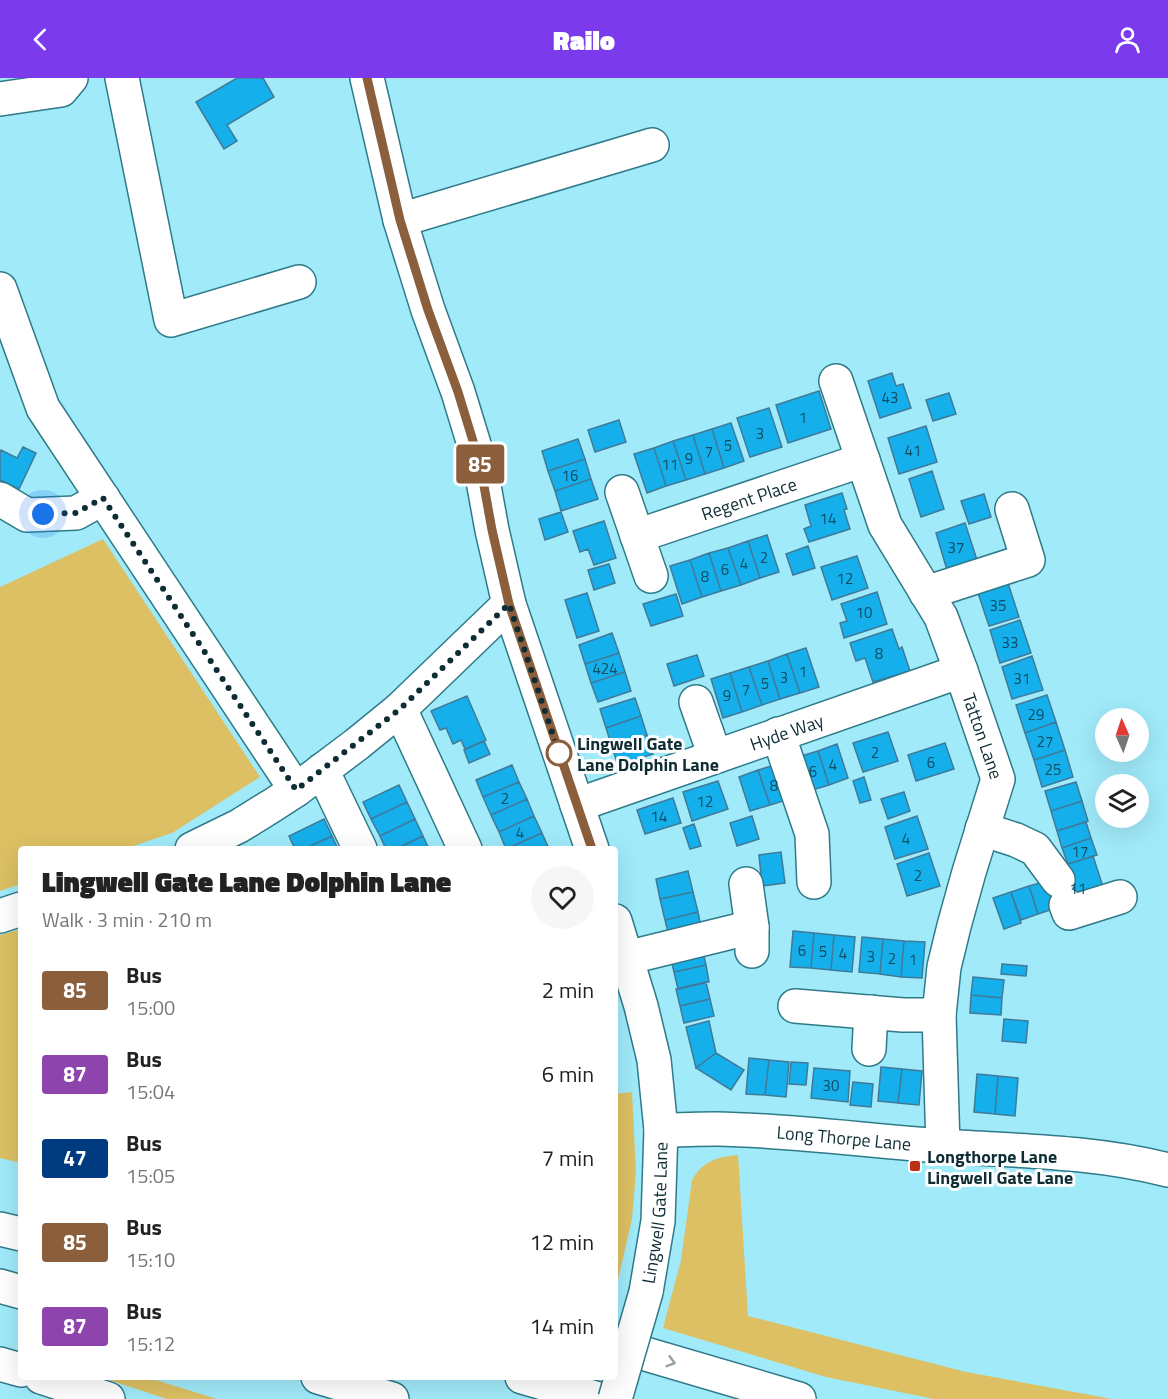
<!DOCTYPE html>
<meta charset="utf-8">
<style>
body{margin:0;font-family:"Titillium Web",sans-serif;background:#f6f6f6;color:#222;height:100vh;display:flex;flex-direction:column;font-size:22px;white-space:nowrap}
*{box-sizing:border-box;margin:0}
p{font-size:20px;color:#767676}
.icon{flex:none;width:33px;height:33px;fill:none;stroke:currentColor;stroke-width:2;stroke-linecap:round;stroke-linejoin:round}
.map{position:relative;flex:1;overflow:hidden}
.sheet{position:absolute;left:18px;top:768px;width:600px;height:534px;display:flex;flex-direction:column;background:#fff;border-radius:6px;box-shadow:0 6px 24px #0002}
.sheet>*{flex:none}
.badge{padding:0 12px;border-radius:4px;font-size:21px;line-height:39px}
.needle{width:39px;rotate:357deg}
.buttons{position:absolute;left:1095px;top:630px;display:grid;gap:12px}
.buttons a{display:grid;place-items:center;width:54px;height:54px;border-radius:50%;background:#fff;box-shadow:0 6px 24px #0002;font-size:30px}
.you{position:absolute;width:30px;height:30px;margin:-15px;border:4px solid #fff;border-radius:50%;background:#1a73e8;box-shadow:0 0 0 9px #1a73e833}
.map>.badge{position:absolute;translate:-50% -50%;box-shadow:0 0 0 3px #fff}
.round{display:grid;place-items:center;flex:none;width:63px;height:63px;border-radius:32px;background:#f6f6f6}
.headline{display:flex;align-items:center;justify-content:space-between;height:102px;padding:0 24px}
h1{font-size:28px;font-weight:800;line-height:45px}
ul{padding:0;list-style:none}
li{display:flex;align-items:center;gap:18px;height:84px;padding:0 24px}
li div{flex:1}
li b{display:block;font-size:22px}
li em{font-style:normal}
li .badge{min-width:66px;font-weight:700;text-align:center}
header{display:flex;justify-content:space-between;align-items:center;height:78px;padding:0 24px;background:#7c3aed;color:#fff;font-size:27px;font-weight:800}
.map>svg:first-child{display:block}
</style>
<header><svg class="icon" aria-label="back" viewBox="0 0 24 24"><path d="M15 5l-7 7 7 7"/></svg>Railo<svg class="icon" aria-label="person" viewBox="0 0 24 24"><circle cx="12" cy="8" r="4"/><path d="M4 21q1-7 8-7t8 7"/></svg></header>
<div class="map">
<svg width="1168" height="1321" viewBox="0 0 1168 1321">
<rect width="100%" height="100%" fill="#a0eafa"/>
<path fill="#dcc063" d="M103 461 260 699 172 755 124 771H21V806L0 813V509Z
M21 851V1085L0 1080V857Z
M632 1014 636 1094 632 1141 615 1215V1016Z
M738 1077 748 1238 966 1294 1112 1321H934L826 1299 663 1250 681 1182 692 1102C703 1083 717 1079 738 1077Z
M100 1299H146L217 1321H167Z"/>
<path fill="#15afec" stroke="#417a98" stroke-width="1.5" d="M237 0H263L274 19 227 47 237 63 224 71 196 24Z
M892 295 896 308 903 306 911 330 880 340 868 303Z
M819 313 831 351 788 365 776 327Z
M949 315 956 336 933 343 926 322Z
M769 330 782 369 750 379 737 340Z
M619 342 626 364 595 374 588 352Z
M731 345 744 383 724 390 712 351Z
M926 348 937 384 899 396 888 360Z
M712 351 724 390 705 396 693 357Z
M693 357 705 396 686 402 673 363Z
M578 361 585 381 548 393 542 373Z
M673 363 686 402 666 408 654 370Z
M23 369 36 375 19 411 0 402V375L1 372 17 380Z
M654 370 666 408 647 415 634 376Z
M585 381 591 401 555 413 548 393Z
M932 393 944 431 921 439 909 401Z
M591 401 598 421 561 433 555 413Z
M842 415 847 431 844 432 850 451 809 464 804 451 811 448 805 427Z
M984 416 991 439 969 446 961 423Z
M561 434 568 454 545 462 539 441Z
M604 443 616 480 594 487 588 471 580 474 573 453Z
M965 445 977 482 947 492 936 455Z
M767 457 779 494 760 500 748 463Z
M748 463 760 500 741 507 728 470Z
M808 468 815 490 793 497 786 476Z
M728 470 741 507 721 513 709 475Z
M709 475 721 513 702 519 690 482Z
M857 478 868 510 832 522 821 489Z
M690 482 702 519 682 526 670 488Z
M609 486 615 505 594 512 588 492Z
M1008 505 1019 539 989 548 978 515Z
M877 514 887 546 844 560 840 545 847 543 841 526Z
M587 515 599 553 577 560 565 522Z
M676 516 683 538 651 548 643 526Z
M1020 542 1031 575 1000 585 990 552Z
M892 551 899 571 902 569 910 593 873 604 865 580 856 583 850 565Z
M612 555 619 575 585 586 579 567Z
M806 570 819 609 800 615 787 576Z
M619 575 625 594 591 605 585 586Z
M787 576 800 615 780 621 768 583Z
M697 577 704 598 674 608 667 586Z
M1032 578 1043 612 1012 621 1002 589Z
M768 583 780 621 762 627 749 589Z
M749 589 762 627 742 634 730 595Z
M625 594 631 613 598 624 591 605Z
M730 595 742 634 723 640 711 601Z
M1047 617 1056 644 1025 655 1016 627Z
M467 618 486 662 465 671 461 662 453 666 446 650 440 652 431 633Z
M635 620 641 638 606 650 600 631Z
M641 638 647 657 612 669 606 650Z
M1056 644 1065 672 1034 682 1025 655Z
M888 654 898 683 863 694 853 665Z
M647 657 653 676 618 687 612 669Z
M484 663 490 676 469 685 464 672Z
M945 665 954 691 916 703 908 677Z
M837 666 848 700 829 707 818 673Z
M1065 672 1073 699 1042 709 1034 682Z
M818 673 829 707 809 713 798 679Z
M778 686 789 721 770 727 758 692Z
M512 687 519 704 483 719 476 702Z
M758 692 770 727 750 733 739 699Z
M864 699 871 722 860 725 853 703Z
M718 703 728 731 692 743 683 714Z
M519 704 527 721 491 737 483 719Z
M1076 704 1082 723 1051 733 1045 713Z
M399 707 407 724 371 741 363 724Z
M904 714 910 733 888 741 881 721Z
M673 720 681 745 645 756 637 732Z
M527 721 534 738 499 754 491 737Z
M1082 723 1088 743 1057 753 1051 733Z
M407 724 415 741 380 758 371 741Z
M534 738 542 755 506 771 499 754Z
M752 738 759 761 737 768 730 745Z
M917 738 928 771 895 781 885 749Z
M324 741 332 758 304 771H295L289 758Z
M415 741 423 758 396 771H386L380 758Z
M1086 744 1091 760 1062 770 1057 753Z
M694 746 701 768 690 771 683 750Z
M542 755 549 771H506Z
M332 758 338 771H304Z
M423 758 429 771H396Z
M1091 760 1097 777 1068 786 1062 770Z
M781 774 785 805 762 808 759 777Z
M929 775 940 808 907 818 897 786Z
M1093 778 1105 815 1056 830 1048 805 1071 797 1068 786Z
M688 793 693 814 660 821 656 801Z
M1047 803 1056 830 1038 836 1029 808Z
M1029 808 1038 836 1021 842 1011 814Z
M693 814 698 834 665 842 660 821Z
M1011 814 1021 845 1004 851 993 820Z
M698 834 702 854 670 862 665 842Z
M793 853 814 855 811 890 790 889Z
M814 855 834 857 831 892 811 890Z
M834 857 855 859 852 894 831 892Z
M862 859 883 861 880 896 859 894Z
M883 861 904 863 901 899 880 896Z
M904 863 925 864 922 900 901 899Z
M702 870 706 887 674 894 670 877Z
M1002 886 1027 888 1026 898 1001 896Z
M706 887 709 904 678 911 674 894Z
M973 899 1004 902 1002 920 971 917Z
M706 904 710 921 680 928 676 911Z
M971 917 1002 920 1001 937 970 935Z
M710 921 714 938 684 945 680 928Z
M1004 941 1028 943 1026 965 1002 963Z
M709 943 716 975 696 990 686 949Z
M716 975 744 992 731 1012 696 990Z
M749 980 769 982 765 1017 746 1016Z
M769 982 789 984 786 1019 765 1017Z
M791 984 808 985 806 1007 789 1006Z
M881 989 902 991 898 1025 878 1023Z
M814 990 850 993 848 1024 811 1020Z
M902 991 922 993 919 1027 898 1025Z
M977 996 998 998 995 1036 974 1034Z
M998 998 1018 1000 1015 1038 995 1036Z
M853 1004 873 1006 871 1029 850 1027Z"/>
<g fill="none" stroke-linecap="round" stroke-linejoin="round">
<g stroke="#2f7a89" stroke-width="36">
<g id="minor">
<path d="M122 0 171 242 299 204"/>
<path d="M0 21 61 12 71 0"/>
<path d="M400 142 652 67"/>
<path d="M0 211 43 330 296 712"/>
<path id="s1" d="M836 303 885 447 941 539 961 593 998 701 969 794 954 848 944 889 939 937 943 1068"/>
<path d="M622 414 651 498"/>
<path d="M0 421 27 437 76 435 103 420"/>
<path id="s2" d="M637 458 863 382"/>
<path d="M926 515 1028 482 1012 431"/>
<path d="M696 624 715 678"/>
<path d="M400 631 465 771"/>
<path d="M778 656 812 756 814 804"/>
<path d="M322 692 360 771"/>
<path id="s3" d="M577 727 961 593"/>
<path d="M982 751 1016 762 1035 771 1058 802"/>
<path d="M192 771 239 748 273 727 296 712 357 666 400 631 509 526"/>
<path d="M746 806 752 849V873"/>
<path d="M1066 827 1069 835 1120 819"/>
<path d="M0 838 21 831"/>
<path d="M626 880 752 849"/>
<path d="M795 928 903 937H939"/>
<path d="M869 971 871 934"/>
<path id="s4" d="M646 1214 658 1143 661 1052"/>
</g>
</g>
<g stroke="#2f7a89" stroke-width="36">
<g id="major">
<path d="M367 0 400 142 428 232 458 314 480 386 492 452 509 526 592 771"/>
<path id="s5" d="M615 843 641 928 654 982 661 1052C680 1052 698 1051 716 1051 792 1052 867 1063 942 1068 1018 1073 1094 1073 1168 1092"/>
</g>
</g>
<g stroke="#2f7a89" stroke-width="36">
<path id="highway" d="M0 1151 21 1156
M0 1208 21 1214
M615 1267 799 1321
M0 1286 21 1292
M41 1299 108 1321
M318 1299 392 1321
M522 1299 599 1321"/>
</g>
<use href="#minor" stroke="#fff" stroke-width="33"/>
<use href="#major" stroke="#fff" stroke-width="33"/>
<use href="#highway" stroke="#fff" stroke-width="33"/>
<g stroke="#2f7a89" stroke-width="36" stroke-linecap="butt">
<path id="minor-bridge" d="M615 1321 646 1214"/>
</g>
<use href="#minor-bridge" stroke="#fff" stroke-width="33"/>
</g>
<defs><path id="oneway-chevron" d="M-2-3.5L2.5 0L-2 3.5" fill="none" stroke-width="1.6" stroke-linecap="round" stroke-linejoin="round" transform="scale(1.5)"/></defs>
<use stroke="#92a0a3" href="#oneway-chevron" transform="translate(671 1284) rotate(16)"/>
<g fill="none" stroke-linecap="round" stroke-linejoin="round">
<g stroke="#fff" stroke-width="14">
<path id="line" d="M367 0 400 142 428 232 458 314 480 386 492 452 509 526 592 771"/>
</g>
<use href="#line" stroke="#8b5e3c" stroke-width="9"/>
<path stroke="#0d2c33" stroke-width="6" stroke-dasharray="0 10.8" d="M43 436 76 435 103 420 296 712 400 631 509 526 559 675"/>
</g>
<circle fill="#fff" stroke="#8b5e3c" stroke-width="3" cx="559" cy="675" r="12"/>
<rect fill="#bb3014" stroke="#fdfdfd" stroke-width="2" x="909" y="1082" width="12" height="12" rx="3"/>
<g text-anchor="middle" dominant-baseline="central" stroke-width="6" stroke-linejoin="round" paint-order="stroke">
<g font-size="15" fill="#0f4d61">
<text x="890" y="319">43</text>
<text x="803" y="339">1</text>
<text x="760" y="355">3</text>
<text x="728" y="367">5</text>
<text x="913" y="372">41</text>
<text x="709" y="373">7</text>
<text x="689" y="380">9</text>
<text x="670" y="386">11</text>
<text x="570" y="397">16</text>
<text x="828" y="440">14</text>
<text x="956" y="469">37</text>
<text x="764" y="479">2</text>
<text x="744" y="485">4</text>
<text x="725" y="491">6</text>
<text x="705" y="498">8</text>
<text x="845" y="500">12</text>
<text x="998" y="527">35</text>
<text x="864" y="534">10</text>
<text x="1010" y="564">33</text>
<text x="879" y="575">8</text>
<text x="605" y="590">424</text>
<text x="803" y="593">1</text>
<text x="784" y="599">3</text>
<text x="1022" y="600">31</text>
<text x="765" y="605">5</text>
<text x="746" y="611">7</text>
<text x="727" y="617">9</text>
<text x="1036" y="636">29</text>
<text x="1045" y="663">27</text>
<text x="875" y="674">2</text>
<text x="931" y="684">6</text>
<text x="833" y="686">4</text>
<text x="1053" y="691">25</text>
<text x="813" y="693">6</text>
<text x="774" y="707">8</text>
<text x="505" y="720">2</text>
<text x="705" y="723">12</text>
<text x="659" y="738">14</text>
<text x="520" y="754">4</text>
<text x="906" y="760">4</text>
<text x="1080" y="773">17</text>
<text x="918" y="797">2</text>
<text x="1078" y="810">11</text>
<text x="802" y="872">6</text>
<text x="823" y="873">5</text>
<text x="843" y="875">4</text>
<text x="871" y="878">3</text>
<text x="892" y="880">2</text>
<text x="913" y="881">1</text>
<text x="831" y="1007">30</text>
</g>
<g font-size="18" fill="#0d2c33" stroke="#fdfdfd">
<text stroke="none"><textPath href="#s2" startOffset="118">Regent Place</textPath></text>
<text stroke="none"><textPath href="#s3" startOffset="222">Hyde Way</textPath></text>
<text stroke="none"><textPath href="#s1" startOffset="386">Tatton Lane</textPath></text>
<text stroke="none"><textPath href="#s5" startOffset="398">Long Thorpe Lane</textPath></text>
<text stroke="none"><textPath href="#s4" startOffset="80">Lingwell Gate Lane</textPath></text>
</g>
<g font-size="18" font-weight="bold" fill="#0d2c33" stroke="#fdfdfd" text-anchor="start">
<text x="577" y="665">Lingwell Gate<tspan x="577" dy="21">Lane Dolphin Lane</tspan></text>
</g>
<g font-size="18" font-weight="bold" fill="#0d2c33" stroke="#fdfdfd" text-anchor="start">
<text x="927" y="1078">Longthorpe Lane<tspan x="927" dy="21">Lingwell Gate Lane</tspan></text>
</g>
</g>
</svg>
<div class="buttons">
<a><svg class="needle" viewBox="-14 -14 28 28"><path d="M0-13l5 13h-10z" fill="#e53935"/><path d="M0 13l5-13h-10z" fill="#767676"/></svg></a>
<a><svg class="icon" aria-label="layers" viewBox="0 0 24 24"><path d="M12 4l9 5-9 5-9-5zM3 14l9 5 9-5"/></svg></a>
</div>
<div class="you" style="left:43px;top:436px"></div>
<b class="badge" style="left:480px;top:386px;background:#8b5e3c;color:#fff">85</b>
<section class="sheet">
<div class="headline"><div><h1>Lingwell Gate Lane Dolphin Lane</h1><p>Walk · 3 min · 210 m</p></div><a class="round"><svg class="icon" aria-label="heart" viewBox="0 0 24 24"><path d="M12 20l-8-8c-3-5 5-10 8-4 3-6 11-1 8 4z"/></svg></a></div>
<ul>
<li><span class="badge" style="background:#8b5e3c;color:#fff">85</span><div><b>Bus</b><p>15:00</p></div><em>2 min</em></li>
<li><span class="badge" style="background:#8e44ad;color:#fff">87</span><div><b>Bus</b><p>15:04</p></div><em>6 min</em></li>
<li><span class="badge" style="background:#003b80;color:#fff">47</span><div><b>Bus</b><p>15:05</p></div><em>7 min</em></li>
<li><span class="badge" style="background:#8b5e3c;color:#fff">85</span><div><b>Bus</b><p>15:10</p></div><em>12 min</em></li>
<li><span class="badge" style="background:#8e44ad;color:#fff">87</span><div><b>Bus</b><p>15:12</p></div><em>14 min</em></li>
</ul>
</section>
</div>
